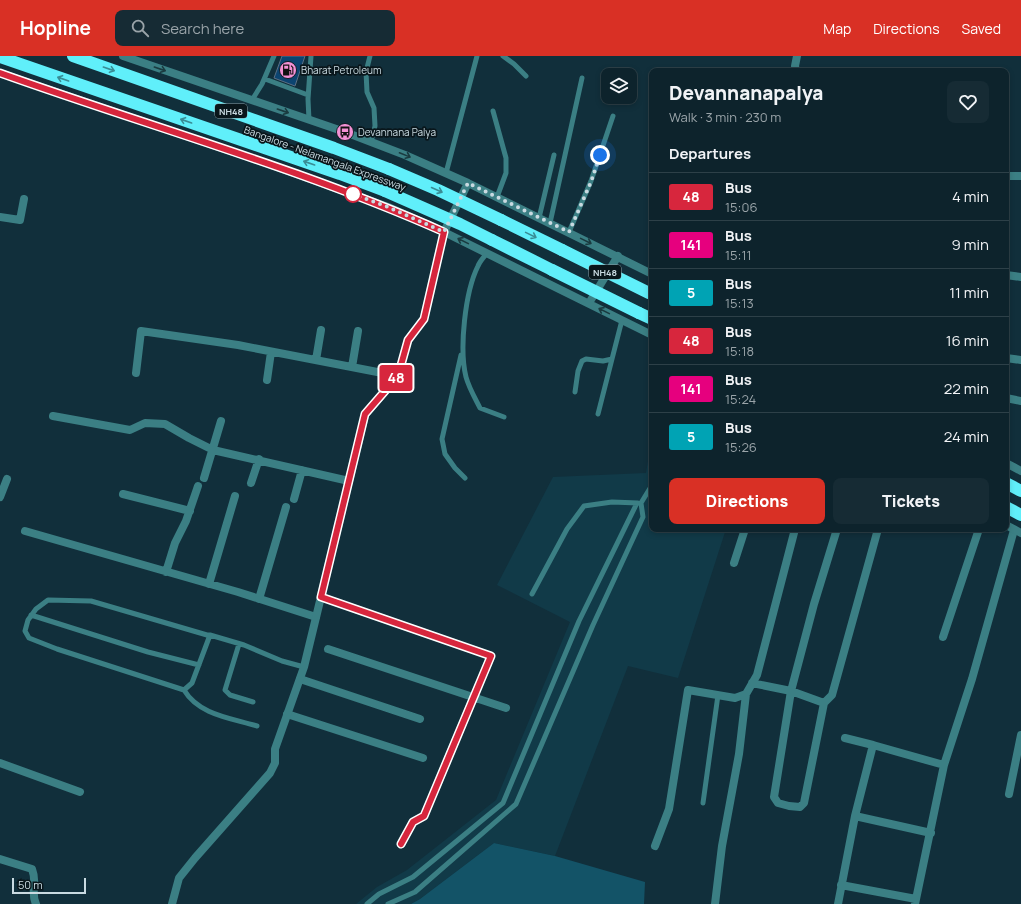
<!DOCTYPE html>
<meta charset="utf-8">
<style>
body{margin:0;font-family:Manrope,sans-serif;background:#162b34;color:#f1f3f6;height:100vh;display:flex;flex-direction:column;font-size:15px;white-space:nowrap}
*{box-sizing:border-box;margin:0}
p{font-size:13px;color:#9aa4a9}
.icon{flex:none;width:22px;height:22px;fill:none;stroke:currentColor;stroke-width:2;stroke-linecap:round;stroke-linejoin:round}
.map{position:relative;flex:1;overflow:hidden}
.sheet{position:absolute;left:649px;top:12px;width:360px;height:464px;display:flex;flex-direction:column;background:#0d232c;border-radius:8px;box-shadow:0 2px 6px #0003,0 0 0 1px #2d4048}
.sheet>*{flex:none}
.badge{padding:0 8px;border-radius:3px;font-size:14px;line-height:26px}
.controls{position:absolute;left:601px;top:12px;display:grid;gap:8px}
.controls a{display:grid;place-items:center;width:36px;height:36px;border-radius:8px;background:#0d232c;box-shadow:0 2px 6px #0003,0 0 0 1px #2d4048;font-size:20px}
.scale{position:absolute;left:12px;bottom:10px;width:74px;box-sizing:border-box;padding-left:4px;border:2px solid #c9dae1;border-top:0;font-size:11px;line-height:14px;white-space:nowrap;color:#c9dae1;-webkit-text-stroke:3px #09161b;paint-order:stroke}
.you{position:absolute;width:20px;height:20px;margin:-10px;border:3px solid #fff;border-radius:50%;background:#1a73e8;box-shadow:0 0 0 6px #1a73e833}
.map>.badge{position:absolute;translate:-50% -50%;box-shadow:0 0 0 2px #fff}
h2{padding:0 20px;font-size:15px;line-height:36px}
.round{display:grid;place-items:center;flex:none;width:42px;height:42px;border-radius:8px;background:#162b34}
.overview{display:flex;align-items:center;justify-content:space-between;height:68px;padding:0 20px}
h1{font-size:19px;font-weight:800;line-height:30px}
.cta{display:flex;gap:8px;margin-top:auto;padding:8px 20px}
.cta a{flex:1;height:46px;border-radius:8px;background:#d93025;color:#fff;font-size:16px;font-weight:800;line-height:46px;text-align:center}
.cta a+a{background:#162b34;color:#f1f3f6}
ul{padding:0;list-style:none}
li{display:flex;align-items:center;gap:12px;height:48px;padding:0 20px;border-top:1px solid #2d4048}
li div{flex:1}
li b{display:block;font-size:15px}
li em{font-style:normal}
li .badge{min-width:44px;font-weight:700;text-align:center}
header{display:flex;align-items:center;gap:24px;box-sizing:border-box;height:56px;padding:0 20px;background:#d93025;color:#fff}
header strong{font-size:19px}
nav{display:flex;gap:22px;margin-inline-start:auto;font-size:14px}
.search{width:280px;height:36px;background:#162b34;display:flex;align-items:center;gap:10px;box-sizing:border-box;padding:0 14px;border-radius:8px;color:#9aa4a9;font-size:15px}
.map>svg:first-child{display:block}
</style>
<header>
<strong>Hopline</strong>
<div class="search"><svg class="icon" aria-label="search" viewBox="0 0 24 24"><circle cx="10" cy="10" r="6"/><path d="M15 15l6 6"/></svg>Search here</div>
<nav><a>Map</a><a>Directions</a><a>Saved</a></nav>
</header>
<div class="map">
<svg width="1021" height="848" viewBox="0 0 1021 848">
<rect width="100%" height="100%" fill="#112f3b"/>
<path fill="#113a48" d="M652 381V473H726L678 622 628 610 555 800 494 787 420 843 411 848H356L377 831 407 814 496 744 570 566 497 529 553 421 646 417Z"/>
<path fill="#135367" d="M494 787 555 800 645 826 644 848H411L420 843Z"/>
<path fill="#0c4470" stroke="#5b7085" d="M282 0H305L295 30 274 22Z"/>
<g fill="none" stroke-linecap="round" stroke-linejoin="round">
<path stroke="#3b7f84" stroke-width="5" d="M370 0 366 16 367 36 374 52 375 70 371 86
M503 0 514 8 526 20
M265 23 308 39
M252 44 262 28 274 0
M493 55 506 102V117L497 141
M309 64 308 43 311 0
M446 117 477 0
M539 162 554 99
M550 167 582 22
M569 176 591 125 613 60
M487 197C484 201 480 205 478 210 465 236 459 293 466 321 469 332 475 342 480 352L504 361
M461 299 442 383 445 398 455 412 465 422
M575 336 578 315 582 305 586 303 603 305 612 303 622 264
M598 358 612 303
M532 538 567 473 584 450 612 446 638 447
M31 559 148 596 199 609
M210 579 192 627 184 634 57 593 29 582 25 575 28 564 36 553 48 544 91 545 207 579H210L244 589 282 605 304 611
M239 588 225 634 230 639 253 646
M184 634C199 659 231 662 257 670
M703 747 718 639
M367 848 379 838 413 821 503 747 579 565 637 447
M388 848 415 836 516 748 593 569 643 461 641 447 652 429"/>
<path stroke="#3b7f84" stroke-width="8" d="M796 15 795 10 797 0
M1006 120H1021
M0 161 20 164 24 143
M1006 219 1021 221
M1006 302 1021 304
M316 304 321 274
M352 311 358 275
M136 317 141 275 238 289 398 320
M267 324 271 296
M1006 342 1021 345
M53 360 130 374 145 367 165 368 189 382 213 394 349 425
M204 422 221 365
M251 427 259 403
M123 438 190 455
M0 441 7 423
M294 443 302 414
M837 473 814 548 791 635 774 741 778 747 789 750 800 751 804 747 824 647 832 639 878 473
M25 475 238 536 316 561
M734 507 745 473
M166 516 175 487 186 465 198 430
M209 528 235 440
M321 541 491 600 424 760 413 766 401 788
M259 543 286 451
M943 581 979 473
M328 593 506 652
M300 623 420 663
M752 627 791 635 824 647
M287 658 423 702
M845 682 873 689
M0 707 80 736
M1009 738 1021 679
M855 760 931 777
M655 790 669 753 688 634 735 642 746 638 757 619 795 473
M0 803 32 813C38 828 30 836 36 848
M841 829 916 843
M715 848 722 790 739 698 746 638
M838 848 855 760 873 689 944 709
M915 848 944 709 972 623 1014 474"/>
<path stroke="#3b7f84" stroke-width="8" d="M123 0 345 76 405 99 468 127 652 218
M0 17 266 107 388 151 444 176 652 279
M589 247 618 200
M1006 407 1021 415
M1006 469 1021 477
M172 848 179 822 195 802 270 717 275 707V693L304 611 365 359 398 320 408 284 424 263 444 176 468 127"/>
<path stroke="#60effa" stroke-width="12" d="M73 0 334 92 389 113
M0 1 340 118 385 135
M501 164 562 194
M492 184 552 214
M639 257 652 263
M1006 427 1021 435
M1006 451 1021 459"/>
<path stroke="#60effa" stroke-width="12" d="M389 113 438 134 501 164
M385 135 460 168 492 184
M562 194 649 237
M552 214 639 257"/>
</g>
<defs><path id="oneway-shaft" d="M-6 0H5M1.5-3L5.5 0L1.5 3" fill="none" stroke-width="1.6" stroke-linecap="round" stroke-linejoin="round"/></defs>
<g stroke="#398d96">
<use href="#oneway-shaft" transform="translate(109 13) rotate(19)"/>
<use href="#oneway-shaft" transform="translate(63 23) rotate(-161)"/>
<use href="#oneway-shaft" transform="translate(186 65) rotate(-161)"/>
<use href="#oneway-shaft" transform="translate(309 107) rotate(-161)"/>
<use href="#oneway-shaft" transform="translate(437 134) rotate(24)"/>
<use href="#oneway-shaft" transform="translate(531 179) rotate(26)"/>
</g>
<g stroke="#1a3b40">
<use href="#oneway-shaft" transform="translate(160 13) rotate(19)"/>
<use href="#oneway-shaft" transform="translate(283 55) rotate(19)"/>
<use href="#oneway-shaft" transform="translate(405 99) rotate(22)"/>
<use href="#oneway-shaft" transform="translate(463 185) rotate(-154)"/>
<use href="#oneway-shaft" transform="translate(586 185) rotate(26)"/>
<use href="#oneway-shaft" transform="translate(604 255) rotate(-154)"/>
</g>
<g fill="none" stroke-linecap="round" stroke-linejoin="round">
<g stroke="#fff" stroke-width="9">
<path id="line" d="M0 17C148 70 300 112 444 176L424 263 408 284 398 320 365 358 321 541 491 600 424 760 413 766 401 788"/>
</g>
<use href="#line" stroke="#d7263d" stroke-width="6"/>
<path stroke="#c9dae1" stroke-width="4" stroke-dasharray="0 7.2" d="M353 138 388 151 444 176 468 127 569 176 591 126 600 99"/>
</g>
<defs>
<g id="fuel-disc" transform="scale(0.9)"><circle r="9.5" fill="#f391d5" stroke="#09161b"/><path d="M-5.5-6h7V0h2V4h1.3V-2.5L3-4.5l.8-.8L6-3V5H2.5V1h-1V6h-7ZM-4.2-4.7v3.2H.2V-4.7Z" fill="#111"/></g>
<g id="bus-disc" transform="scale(0.9)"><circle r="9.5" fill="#f391d5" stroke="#09161b"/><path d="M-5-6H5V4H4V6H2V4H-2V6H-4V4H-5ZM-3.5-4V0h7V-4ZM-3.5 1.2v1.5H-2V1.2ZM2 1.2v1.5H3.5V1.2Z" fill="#111"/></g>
</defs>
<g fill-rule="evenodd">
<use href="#fuel-disc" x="288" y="14"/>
<use href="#bus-disc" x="345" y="76"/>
</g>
<circle fill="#fff" stroke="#d7263d" stroke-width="2" cx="353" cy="138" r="8"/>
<g text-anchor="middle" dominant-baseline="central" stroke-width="3.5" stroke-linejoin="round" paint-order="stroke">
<g fill="#09161b" stroke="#8f9fa6" stroke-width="1">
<rect x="215" y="48" width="32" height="14" rx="3"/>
<rect x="589" y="209" width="32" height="14" rx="3"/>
</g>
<g font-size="9" font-weight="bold" fill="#c9dae1">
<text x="231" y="55">NH48</text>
<text x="605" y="216">NH48</text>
</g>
<g font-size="10" fill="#c9dae1" stroke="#09161b" text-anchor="start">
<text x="301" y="14">Bharat Petroleum</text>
<text x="358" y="76">Devannana Palya</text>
</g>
<g font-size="10" fill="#c9dae1" stroke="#09161b">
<text transform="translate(325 102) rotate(20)">Bangalore - Nelamangala Expressway</text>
</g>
</g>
</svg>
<div class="controls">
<a><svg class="icon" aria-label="layers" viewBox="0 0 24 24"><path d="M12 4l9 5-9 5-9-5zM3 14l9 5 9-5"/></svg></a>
</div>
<div class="scale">50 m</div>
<div class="you" style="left:600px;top:99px"></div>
<b class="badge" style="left:396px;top:322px;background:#d7263d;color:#fff">48</b>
<section class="sheet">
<div class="overview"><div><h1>Devannanapalya</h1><p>Walk · 3 min · 230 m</p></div><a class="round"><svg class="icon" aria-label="heart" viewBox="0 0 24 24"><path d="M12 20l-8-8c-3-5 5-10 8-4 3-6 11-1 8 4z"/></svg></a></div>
<h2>Departures</h2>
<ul>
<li><span class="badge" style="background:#d7263d;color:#fff">48</span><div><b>Bus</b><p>15:06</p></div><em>4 min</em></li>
<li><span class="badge" style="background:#e6007e;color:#fff">141</span><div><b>Bus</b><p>15:11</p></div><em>9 min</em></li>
<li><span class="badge" style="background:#00a3b4;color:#fff">5</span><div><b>Bus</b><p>15:13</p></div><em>11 min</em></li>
<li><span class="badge" style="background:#d7263d;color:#fff">48</span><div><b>Bus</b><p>15:18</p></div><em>16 min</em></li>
<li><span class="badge" style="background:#e6007e;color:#fff">141</span><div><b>Bus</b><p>15:24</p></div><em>22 min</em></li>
<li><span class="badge" style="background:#00a3b4;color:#fff">5</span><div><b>Bus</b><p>15:26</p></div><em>24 min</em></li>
</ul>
<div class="cta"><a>Directions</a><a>Tickets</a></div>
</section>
</div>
